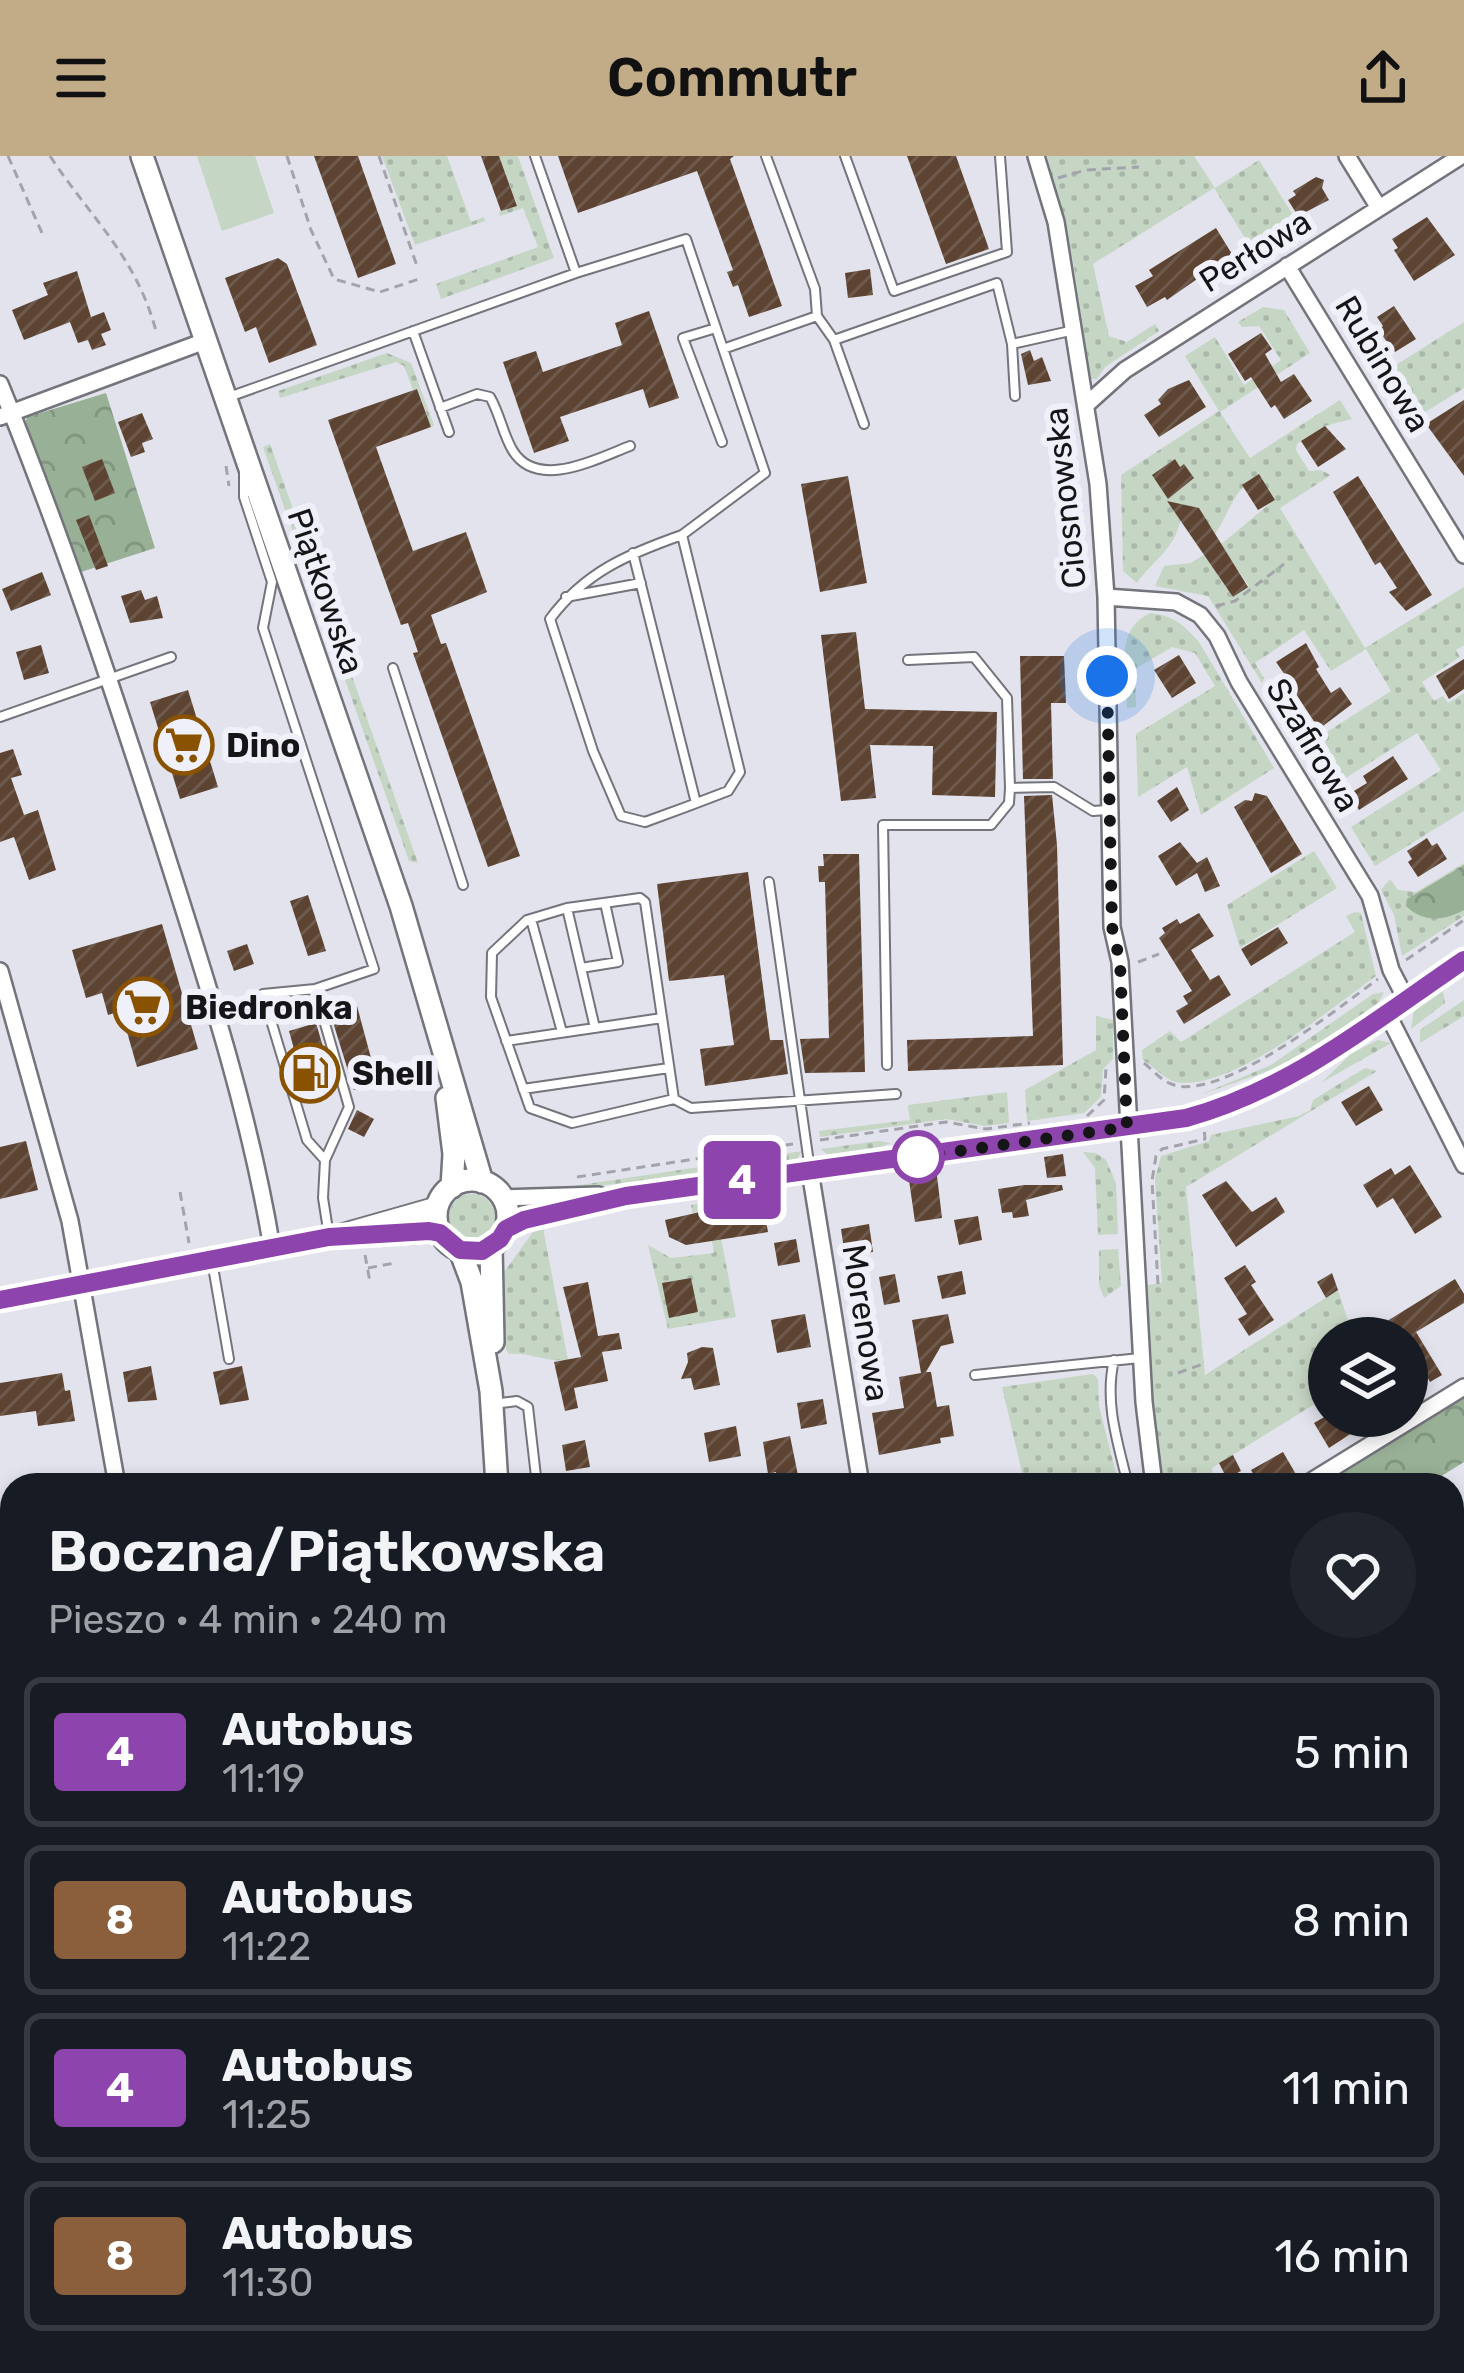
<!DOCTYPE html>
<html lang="pl">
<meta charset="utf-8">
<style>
body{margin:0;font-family:Rubik,sans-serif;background:#20242c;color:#f1f3f6;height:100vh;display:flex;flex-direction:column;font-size:45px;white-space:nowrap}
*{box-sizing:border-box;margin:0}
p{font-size:39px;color:#9ea1a6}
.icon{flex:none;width:66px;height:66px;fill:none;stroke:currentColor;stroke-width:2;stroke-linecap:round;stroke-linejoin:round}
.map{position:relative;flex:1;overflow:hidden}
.drawer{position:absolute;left:0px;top:1317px;width:1464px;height:900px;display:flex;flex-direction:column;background:#171b24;border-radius:36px 36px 0 0;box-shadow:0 6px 18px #0003}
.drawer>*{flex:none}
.badge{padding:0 24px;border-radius:9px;font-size:42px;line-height:78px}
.fabs{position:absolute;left:1308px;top:1161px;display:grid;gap:24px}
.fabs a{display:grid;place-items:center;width:120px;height:120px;border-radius:50%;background:#171b24;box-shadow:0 6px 18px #0003;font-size:60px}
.you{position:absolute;width:60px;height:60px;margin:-30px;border:9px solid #fff;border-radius:50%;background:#1a73e8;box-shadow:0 0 0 18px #1a73e833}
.map>.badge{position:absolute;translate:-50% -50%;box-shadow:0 0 0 6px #fff}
.round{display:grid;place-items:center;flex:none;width:126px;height:126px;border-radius:63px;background:#20242c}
.overview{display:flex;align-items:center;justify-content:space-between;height:204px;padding:0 48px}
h1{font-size:57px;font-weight:600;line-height:90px}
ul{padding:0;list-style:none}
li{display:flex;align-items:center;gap:36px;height:150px;margin:0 24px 18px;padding:0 24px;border:6px solid #363941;border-radius:18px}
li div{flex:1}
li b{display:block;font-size:45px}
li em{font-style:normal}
li .badge{min-width:132px;font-weight:700;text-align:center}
header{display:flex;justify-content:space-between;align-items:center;height:156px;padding:0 48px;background:#c2ab87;color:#111;font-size:54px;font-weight:600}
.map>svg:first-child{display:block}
</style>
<header><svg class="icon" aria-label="menu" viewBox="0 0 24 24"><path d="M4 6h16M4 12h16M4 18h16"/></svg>Commutr<svg class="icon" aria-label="share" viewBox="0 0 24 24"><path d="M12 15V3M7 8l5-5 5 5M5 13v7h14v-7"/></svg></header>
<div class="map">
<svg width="1464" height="2217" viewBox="0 0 1464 2217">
<defs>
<pattern id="grass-dots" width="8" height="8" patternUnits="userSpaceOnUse" patternTransform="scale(3)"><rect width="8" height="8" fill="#c6d6c4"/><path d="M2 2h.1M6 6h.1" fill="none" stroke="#a9b7a8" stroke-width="1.8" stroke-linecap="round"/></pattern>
<pattern id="forest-crowns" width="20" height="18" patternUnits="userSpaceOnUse" patternTransform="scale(3)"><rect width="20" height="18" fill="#98b096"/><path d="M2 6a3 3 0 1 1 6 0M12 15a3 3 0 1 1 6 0" fill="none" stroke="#829681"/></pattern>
<pattern id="building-hatch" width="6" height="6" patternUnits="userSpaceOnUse" patternTransform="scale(3)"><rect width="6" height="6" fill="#5d4332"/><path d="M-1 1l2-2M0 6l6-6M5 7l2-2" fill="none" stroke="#6f5b4d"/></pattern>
</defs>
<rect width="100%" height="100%" fill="#e2e3ec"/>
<path fill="url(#grass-dots)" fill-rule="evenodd" d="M382 0H447L471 66 484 61 485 65 415 89Z
M499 0H518L554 102 441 143 436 128 538 91 523 52 500 60 499 56 517 49Z
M1047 0H1194L1215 32 1259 4 1302 74 1258 103 1214 32 1093 108 1109 180 1127 186 1155 168 1159 175 1105 211 1097 223H1091L1073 105Z
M1263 151 1284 154 1310 197 1220 256 1250 302 1340 244 1352 263 1325 270 1297 288 1296 294 1309 315 1320 314 1331 319 1280 352 1365 492 1464 431V489L1456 494 1460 501 1422 526 1434 545 1443 540 1448 547 1464 537V655L1375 710 1351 671 1441 614 1417 577 1328 633 1302 592 1391 535 1366 493 1331 515 1304 474 1255 507 1264 522 1262 527 1208 440 1155 430 1164 410 1191 407 1225 385 1274 344 1259 319C1233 333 1231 354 1215 378L1191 358 1180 365C1175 393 1152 405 1137 427L1123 415 1121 319 1219 255 1185 200 1215 181 1244 229 1281 204 1259 170 1242 171 1238 166ZM1228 400 1249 430 1233 441 1212 410Z
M1464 166V232L1406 268 1377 221Z
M387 197 411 207 434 269 431 271 418 233 413 234 404 210 396 206 280 242 278 235Z
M270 288 418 707 409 705 263 291Z
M1151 457C1174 460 1184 469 1199 486L1274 612 1201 659 1187 611 1138 641 1136 578 1215 530 1195 497 1172 491 1135 513 1136 551 1127 552C1126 517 1113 473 1151 457Z
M1314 695 1337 732 1240 792 1227 749Z
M1464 707V760L1402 800 1394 759 1381 734 1390 723 1398 734 1416 736Z
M1355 756 1361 757 1376 820C1330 853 1240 929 1182 927 1166 927 1156 911 1143 904L1142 894 1170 875 1181 886 1355 776 1346 760Z
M1443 835 1445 847 1411 873 1414 854Z
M1384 836 1378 848 1304 902 1200 939 1271 909 1373 838Z
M1464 844V860L1420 887V874Z
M1096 860 1113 864V903L1103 913 1101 941 1084 957 1027 965 1025 934 1096 894Z
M1378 884 1391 887 1321 927 1352 897Z
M1365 912 1377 915 1186 1031 1205 1219 1338 1134 1354 1182H1329V1239L1212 1312 1213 1329H1162L1151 1232 1148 1129 1162 1127 1155 1023 1161 1000 1209 985 1211 979 1299 960 1310 954 1313 944Z
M1007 936 1009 967 985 970 946 963 820 981 819 975 910 964 908 949Z
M878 985 891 987 864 997 829 1000 821 993Z
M802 995 794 1007 741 1014 727 1007Z
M1083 996 1096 997 1106 1004 1116 1027 1118 1078 1098 1079 1095 1012Z
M706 1010 695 1020 554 1034 567 1031Z
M449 1061a23 23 0 1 1 46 0a23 23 0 1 1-46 0Z
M714 1045 736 1161 668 1173 648 1089 671 1102 714 1097 707 1057 693 1059 691 1049Z
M543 1072 568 1204C548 1207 531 1196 509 1198L506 1194 502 1119 535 1073Z
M1118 1093 1121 1130 1104 1142 1099 1129V1094Z
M1093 1218 1098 1223 1099 1250 1119 1329H1025L1002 1231Z"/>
<path fill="url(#forest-crowns)" d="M106 237 155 392 78 417 24 272 27 261Z
M1464 709V754C1444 765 1423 767 1406 750L1407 743Z
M1464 1240V1306L1427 1329H1320Z
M1452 1915 1464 2119V2217H561L560 2205H1452Z"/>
<path fill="#c6d6c4" d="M197 0H255L274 57 222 75Z"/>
<path fill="url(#building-hatch)" d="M314 0H358L396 108 358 122Z
M481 0H499L517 50 501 55Z
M558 0H734L730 3 782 150 749 161 738 129 733 131 727 116 733 114 697 15 578 57Z
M907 0H956L989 93 946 108Z
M1316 21 1324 24 1322 32 1329 44 1298 60 1288 44 1296 39 1293 35Z
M1427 61 1455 99 1414 125 1394 94 1398 92 1392 83Z
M1216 72 1235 103 1210 114 1167 144 1165 141 1147 151 1135 130 1153 120 1149 114Z
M278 102 287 108 317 189 269 207 256 171 245 176 225 122Z
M870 113 873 139 848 142 845 117Z
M77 115 91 161 104 156 111 174 101 178 106 189 92 194 88 184 78 187 70 166 24 184 12 154 48 139 43 127Z
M1394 150 1416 183 1395 196 1378 174 1383 170 1377 161Z
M649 155 679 242 649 252 643 233 560 261 569 285 534 297 503 206 536 195 543 216 622 189 615 167Z
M1261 177 1272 193 1265 198 1281 226 1294 218 1312 245 1284 263 1275 249 1271 252 1251 221 1245 225 1228 198Z
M1030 194 1034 205 1042 201 1051 225 1028 229 1021 198Z
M1189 224 1206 251 1159 281 1144 259 1161 248 1158 244 1168 233Z
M417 233 431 271 376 291 413 395 466 376 487 436 431 459 441 488 446 487 520 700 488 711 413 497 418 496 408 467 401 469 328 264Z
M1464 244V320L1426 268Z
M142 257 153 283 142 287 145 296 131 301 118 266Z
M1325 270 1346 293 1318 311 1301 285Z
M102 303 115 337 95 345 82 311Z
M1175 303 1180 311 1184 308 1194 322 1168 343 1152 319Z
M1259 318 1275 344 1258 354 1242 329Z
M848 320 867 427 820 436 801 328Z
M1358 320 1432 439 1406 455 1389 436 1397 432 1380 406 1375 409 1333 336Z
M1167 345 1199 352 1248 431 1233 441Z
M89 359 108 410 96 414 76 364Z
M42 416 51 439 11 455 2 433Z
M141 434 145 444 157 440 163 462 130 467 121 440Z
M856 476 865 553 997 556 995 641 932 639 933 590 870 589 876 642 841 645 821 479Z
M1306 487 1319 511 1316 513 1331 537 1340 531 1352 548 1319 573 1292 532 1286 536 1278 524 1285 519 1276 506Z
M41 489 49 517 24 524 16 496Z
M1179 499 1196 527 1172 542 1154 514Z
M1020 500H1064L1066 547H1051L1053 623H1023Z
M1464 503V533L1449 543 1436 520Z
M188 534 218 631 180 643 150 546Z
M13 593 22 619 11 622 24 659 38 654 56 714 29 724 14 681 0 686V597Z
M1393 600 1408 623 1359 654 1349 638 1367 627 1363 620Z
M1177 631 1189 654 1171 666 1157 645Z
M1255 637 1267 640 1302 698 1271 717 1234 651 1245 644 1252 645Z
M1052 639 1057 689 1063 909 908 915 907 884 1033 880 1024 640Z
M1427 682 1432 690 1437 687 1447 703 1418 721 1408 706 1412 703 1407 695Z
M1180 686 1197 707 1207 701 1220 730 1205 736 1197 717 1176 730 1158 700Z
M823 698H859L865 916 805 917 800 883 829 882 825 726H819L818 710H824Z
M748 716 770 884H783L788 918 705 930 700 893 734 889 724 819 669 825 657 728Z
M308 739 326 795 308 800 290 745Z
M1199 757 1214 780 1191 794 1210 824 1219 819 1231 839 1184 868 1176 855 1188 848 1183 840 1192 835 1159 782 1165 777 1162 772 1177 763 1180 768Z
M162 768 198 893 137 911 121 855 108 859 102 837 86 842 72 794Z
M1278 771 1288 787 1251 810 1241 793Z
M247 788 254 808 234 815 227 795Z
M357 850 378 928 354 934 332 863 333 857Z
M316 867 333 925 305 933 289 875Z
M1369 930 1383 954 1356 970 1341 946Z
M357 954 374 963 364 981 348 973Z
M26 985 38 1034 0 1043V991Z
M1063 998 1066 1020 1047 1022 1044 1001Z
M1410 1009 1442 1061 1415 1078 1393 1042 1377 1052 1363 1029 1391 1012 1395 1019Z
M937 1020 942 1062 915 1066 909 1024Z
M1226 1025 1252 1056 1276 1041 1285 1056 1236 1091 1202 1039Z
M1024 1029H1062L1063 1034 1026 1044 1029 1060 1013 1062 1012 1056 1002 1057 998 1033Z
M762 1042 768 1076 686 1089 669 1081 665 1064Z
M978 1060 982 1084 959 1089 954 1064Z
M869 1068 873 1096 845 1100 841 1073Z
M796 1083 800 1106 778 1110 774 1087Z
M1245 1109 1256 1126 1251 1129 1274 1164 1249 1180 1238 1163 1247 1158 1224 1122Z
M962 1115 966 1138 942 1143 937 1120Z
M1332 1117 1338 1134 1326 1142 1317 1126Z
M895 1118 900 1146 884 1149 879 1121Z
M691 1122 698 1156 669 1162 662 1127Z
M1455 1123 1464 1138V1147L1416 1176 1442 1219 1430 1226 1407 1182H1401L1397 1176 1392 1179 1384 1167Z
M588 1126 598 1180 619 1177 622 1193 602 1196 608 1225 574 1232 578 1252 565 1255 554 1206 581 1201 563 1131Z
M805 1158 811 1191 777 1197 771 1164Z
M948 1158 954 1187 941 1190 926 1216H931L937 1251 949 1249 954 1280 940 1282 941 1287 879 1299 872 1257 904 1252 899 1221 921 1217 912 1164Z
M702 1191 713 1192 720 1229 694 1234 691 1222 681 1223 688 1206 687 1197Z
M151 1210 157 1244 128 1246 123 1216Z
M242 1210 249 1244 220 1249 213 1216Z
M62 1217 65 1235 70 1234 75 1265 38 1270 36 1255 0 1260V1227Z
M823 1243 827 1268 801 1273 797 1247Z
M1326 1260H1378L1329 1292 1314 1267Z
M736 1270 741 1300 709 1306 704 1277Z
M790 1280 800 1329H777L776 1316 768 1318 763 1286Z
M585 1284 590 1311 566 1315 562 1289Z
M1283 1296 1297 1320 1286 1329H1259L1251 1314Z
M1233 1299 1241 1315 1227 1323 1219 1307Z"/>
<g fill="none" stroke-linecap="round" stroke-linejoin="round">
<g stroke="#73747c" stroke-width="12">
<path id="service" d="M535 0 576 117
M766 0 815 133 817 160 834 184
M845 0 894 135 1007 96 1000 0
M716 172 683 182 722 286
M413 175 449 276
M723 193 817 160
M1015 240 1012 188 1070 175
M226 242 576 117 686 83 765 317 682 379 740 616 728 635 686 651 645 666 621 660 593 595 550 463C585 416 628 398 682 379
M440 252 477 238 490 241C500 258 503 279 513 295 538 335 598 302 630 290
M864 268 834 184 997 127 1012 188
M244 318V341L272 426 263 472 374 813 315 833 349 951 325 1004 323 1042 329 1080
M633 397 696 647
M566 441 641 427
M908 504 974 501 1007 542 1010 632
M393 512 463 729
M0 561 171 501
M769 726 810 1014
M567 752 595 872
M531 763 562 876
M581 812 618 806 605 747
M315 833 263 838 307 984 325 1004
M506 885 662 862
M887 909 883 669H991L1009 647 1010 632 1054 631 1093 655 1107 654
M523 933 669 912
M674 943 572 967 530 952 491 841 492 797 527 764 567 752 640 742 645 746 674 943 691 952 896 938
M212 1105 229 1203
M1114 1204C1104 1247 1118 1287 1128 1329
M975 1219 1140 1202
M493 1248 517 1245 528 1251 537 1329
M237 2205 239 2217
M358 2205 359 2217"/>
</g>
<g stroke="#73747c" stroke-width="20">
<path id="minor" d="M1036 0 1056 66 1098 328 1106 441 1112 771 1120 806 1144 1246 1154 1329
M1347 0 1379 52
M1287 110 1464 399
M0 228C61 377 112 531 162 685 205 820 249 953 272 1092
M1086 249 1125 214 1461 0
M0 261 205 185
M1106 441 1176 446 1200 459 1217 480 1239 526 1370 740 1391 814 1406 843
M0 815 70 1065 117 1329
M1387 857 1464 1009
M810 1015 861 1329
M503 1042 599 1039
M506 1073 524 1064 626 1040 1022 987 1169 965 1214 954 1296 919 1464 804
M1305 1329 1464 1231
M1452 1500 1464 1493
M0 1502 12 1500
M1452 1856 1464 1911
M0 1930 12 1920"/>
</g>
<g stroke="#73747c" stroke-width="22">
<path id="tertiary" d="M352 1081 440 1077
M0 1143 329 1081 438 1050"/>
</g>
<g stroke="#73747c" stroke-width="26">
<path id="secondary" d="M142 0 401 750 482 1026
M447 942 454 998 452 1031
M436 1060a36 36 0 1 1 72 0a36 36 0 1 1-72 0Z
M491 1090 493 1186
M460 1094 472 1126 491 1235 497 1329
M543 2205 544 2217"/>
</g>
<path stroke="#a3a4ab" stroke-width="3" stroke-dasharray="9 6" stroke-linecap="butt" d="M8 0 42 77
M50 0C90 61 136 100 156 175
M287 0 311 74 334 123 380 136 422 122
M379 0 418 113
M1058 22 1086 14 1139 11
M226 310 229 330
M1216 450 1235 445 1284 408
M1406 804 1464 764
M1138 806 1159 798
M1144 907C1154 915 1161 925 1174 929 1224 944 1338 852 1378 823
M1087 960 1104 944 1106 912
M820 984 946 966 986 973 1030 967
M577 1021 793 988
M180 1036 189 1087
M365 1099 370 1126
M368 1112 395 1107
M1158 1128 1152 1025 1156 1000 1162 993 1205 983 1204 971
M1178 1217 1203 1208"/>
<use href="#service" stroke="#fff" stroke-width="8"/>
<use href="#minor" stroke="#fff" stroke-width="15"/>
<use href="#tertiary" stroke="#fff" stroke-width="18"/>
<use href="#secondary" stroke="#fff" stroke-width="21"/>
</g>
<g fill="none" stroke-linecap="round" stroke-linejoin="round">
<g stroke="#fff" stroke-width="27">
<path id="line" d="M0 1144 329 1081 429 1075 440 1077 460 1094 482 1095 500 1083 506 1073 524 1064 626 1040 1186 962C1292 933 1374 865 1464 804"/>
</g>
<use href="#line" stroke="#8e44ad" stroke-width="18"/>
<path stroke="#151518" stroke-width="12" stroke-dasharray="0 21.6" d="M918 1001 1127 971 1120 806 1112 771 1107 520"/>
</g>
<defs>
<g id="supermarket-ring" transform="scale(3)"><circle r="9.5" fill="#eff0f9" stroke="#885200" stroke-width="1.5"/><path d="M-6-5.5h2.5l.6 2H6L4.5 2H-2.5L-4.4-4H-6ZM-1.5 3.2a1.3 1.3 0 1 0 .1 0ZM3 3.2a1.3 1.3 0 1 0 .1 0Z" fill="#885200"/></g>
<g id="fuel-ring" transform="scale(3)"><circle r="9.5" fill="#eff0f9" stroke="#885200" stroke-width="1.5"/><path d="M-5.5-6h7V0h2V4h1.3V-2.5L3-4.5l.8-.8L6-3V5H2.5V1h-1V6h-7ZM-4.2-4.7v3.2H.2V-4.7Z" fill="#885200"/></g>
</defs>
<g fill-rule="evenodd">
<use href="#supermarket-ring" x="184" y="589"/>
<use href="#supermarket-ring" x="143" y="851"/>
<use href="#fuel-ring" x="310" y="917"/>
</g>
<circle fill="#fff" stroke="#8e44ad" stroke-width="6" cx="918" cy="1001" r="24"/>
<g text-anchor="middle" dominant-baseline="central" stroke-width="12" stroke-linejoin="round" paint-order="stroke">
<g font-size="33" fill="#151518" stroke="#eff0f9">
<text transform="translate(1255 95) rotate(-32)">Perłowa</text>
<text transform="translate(1383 208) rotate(59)">Rubinowa</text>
<text transform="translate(1065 342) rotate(-96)">Ciosnowska</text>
<text transform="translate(326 435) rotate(71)">Piątkowska</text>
<text transform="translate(1313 589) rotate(59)">Szafirowa</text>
<text transform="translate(866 1167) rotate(81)">Morenowa</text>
</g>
<g font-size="33" font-weight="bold" fill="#151518" stroke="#eff0f9" text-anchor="start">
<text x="226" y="589">Dino</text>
<text x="185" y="851">Biedronka</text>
<text x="352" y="917">Shell</text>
</g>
</g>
</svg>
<div class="fabs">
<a><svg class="icon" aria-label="layers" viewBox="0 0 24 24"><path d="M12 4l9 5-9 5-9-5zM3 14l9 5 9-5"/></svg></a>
</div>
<div class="you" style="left:1107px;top:520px"></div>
<b class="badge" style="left:742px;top:1024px;background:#8e44ad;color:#fff">4</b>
<section class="drawer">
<div class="overview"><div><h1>Boczna/Piątkowska</h1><p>Pieszo · 4 min · 240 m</p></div><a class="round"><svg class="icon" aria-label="heart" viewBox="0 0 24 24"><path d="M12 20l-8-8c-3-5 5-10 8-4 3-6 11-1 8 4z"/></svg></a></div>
<ul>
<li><span class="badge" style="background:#8e44ad;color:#fff">4</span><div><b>Autobus</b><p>11:19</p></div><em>5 min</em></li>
<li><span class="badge" style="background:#8b5e3c;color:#fff">8</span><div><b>Autobus</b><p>11:22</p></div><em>8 min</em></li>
<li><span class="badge" style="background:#8e44ad;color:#fff">4</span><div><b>Autobus</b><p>11:25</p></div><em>11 min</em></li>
<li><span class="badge" style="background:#8b5e3c;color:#fff">8</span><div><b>Autobus</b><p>11:30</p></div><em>16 min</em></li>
</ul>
</section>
</div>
